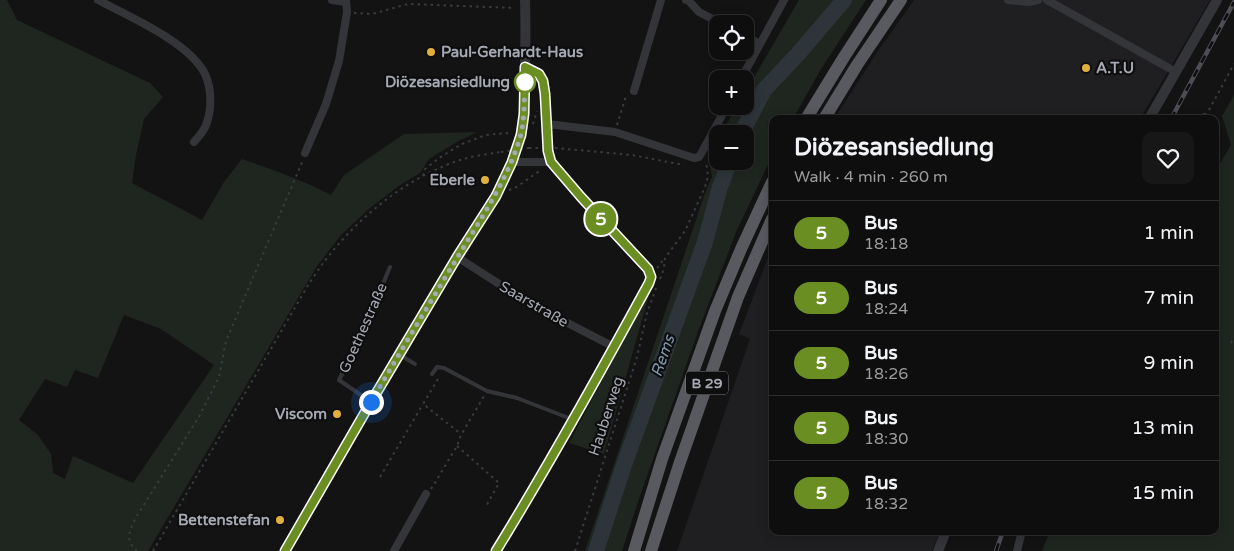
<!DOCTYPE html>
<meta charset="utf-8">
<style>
body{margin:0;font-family:"Varela Round",sans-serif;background:#171718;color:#f1f3f6;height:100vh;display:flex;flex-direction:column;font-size:19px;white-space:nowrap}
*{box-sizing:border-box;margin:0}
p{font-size:16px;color:#9b9c9e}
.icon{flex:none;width:28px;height:28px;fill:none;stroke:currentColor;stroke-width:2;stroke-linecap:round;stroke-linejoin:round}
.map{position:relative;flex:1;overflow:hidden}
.side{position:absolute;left:769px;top:115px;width:450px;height:420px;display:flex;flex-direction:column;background:#0e0e0f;border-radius:10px;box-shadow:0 2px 12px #0003,0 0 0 1px #2e2e2f}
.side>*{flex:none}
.badge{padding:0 10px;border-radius:16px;font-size:18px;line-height:32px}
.tools{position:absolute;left:709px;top:15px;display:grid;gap:10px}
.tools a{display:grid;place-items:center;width:45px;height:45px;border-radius:10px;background:#0e0e0f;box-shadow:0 2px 12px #0003,0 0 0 1px #2e2e2f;font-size:25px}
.you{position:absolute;width:25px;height:25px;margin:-12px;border:4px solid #fff;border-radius:50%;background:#1a73e8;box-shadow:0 0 0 8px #1a73e833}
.map>.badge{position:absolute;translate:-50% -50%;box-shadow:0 0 0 2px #fff}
.round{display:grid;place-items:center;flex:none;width:52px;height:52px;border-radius:10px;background:#171718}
.overview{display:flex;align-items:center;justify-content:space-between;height:85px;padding:0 25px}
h1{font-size:24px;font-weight:700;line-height:38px}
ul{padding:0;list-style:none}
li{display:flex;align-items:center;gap:15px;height:65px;padding:0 25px;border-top:1px solid #2e2e2f}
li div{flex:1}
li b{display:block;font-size:19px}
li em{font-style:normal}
li .badge{min-width:55px;font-weight:700;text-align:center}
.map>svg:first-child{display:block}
</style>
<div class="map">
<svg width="1234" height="551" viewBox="0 0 1234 551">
<rect width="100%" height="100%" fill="#131314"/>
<path fill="#1f1f21" d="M914 0H1210L1140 119H834L878 51Z
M772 247V531H940L932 551H677L750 339 739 334Z"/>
<path fill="#1f2620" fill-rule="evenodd" d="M0 0H7L17 20 150 83 163 97 144 119 136 155 132 183 202 220 224 182 242 159C272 170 303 180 331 195L344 175 404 134 478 132 460 140 429 159 420 173 400 185 371 207 341 235 317 266 148 551H0ZM124 315 161 329 214 365 133 483 73 456 65 479 53 473 51 454 38 435 19 420 45 379 67 387 75 370 98 378Z
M799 0H866L821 69 793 119H772V156L737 230 700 326 640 496 622 551H585L704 196 712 177 708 155 717 139 718 161H745V134H721L737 106H745V93Z
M1234 95V551H1042L1050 531H1215V172L1231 145 1222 116Z
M651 288 604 454 569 443Z"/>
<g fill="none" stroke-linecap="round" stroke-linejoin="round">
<path stroke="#2d353b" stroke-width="16" d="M741 134 764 90 798 54 844 0
M596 551 624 465 705 242 720 187 730 161"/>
<path stroke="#3a3b40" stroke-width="2" stroke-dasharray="2.5 4" stroke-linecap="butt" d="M354 13 372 14 408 4 515 8
M1209 110 1234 64
M533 124 537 111
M617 125 626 96 628 95
M529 148H540
M555 148 632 155 678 164 684 163
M423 176 425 169 442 156 462 144 486 135 506 133 511 134
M509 190 515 188 541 170
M657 268 663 260
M660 279 664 268 665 258 685 231 705 187 708 176 706 161
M1231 343 1234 337
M438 379 423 404 461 434
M457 446 499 483 485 508
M380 477 423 404
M431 489 436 481 457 446 461 435 484 396
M137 551C125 541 129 532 135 519L200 415 219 377 226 341 303 160
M153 551 307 287C312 279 318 270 324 262 358 217 406 178 460 160 473 156 488 154 501 152
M575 551 637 357 647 313 656 288"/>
<path stroke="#343539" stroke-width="4" d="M400 355 415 364
M432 374 437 367 444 368 487 391 517 398 574 420
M371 402 339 380 364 329 390 267"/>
<path stroke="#343539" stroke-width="8" d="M98 0C130 17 189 42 205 74 210 85 211 96 210 108 208 124 205 130 194 142
M332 0 346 2
M686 0 689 1 699 12 722 24
M1008 0 1029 2 1038 0
M1047 0 1176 72
M745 36 760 44
M741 79 784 0
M634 91 661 0
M1204 119 1205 117
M547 124 615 132 694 158 699 157 702 152 727 106
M305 153 326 104 339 61 347 12 346 0
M512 162H551
M457 257 527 302 614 347
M394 551 426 494
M496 551C550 464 600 373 649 283L651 277 648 269 581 197 551 162 548 151 545 94 543 81 539 74 525 67
M1017 551 1022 531"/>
<path stroke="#343539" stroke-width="10" d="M1149 119 1217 0
M285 551C336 462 388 374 440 286 468 239 506 189 520 136 525 119 524 101 525 83 525 56 526 28 525 0
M938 551 946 531"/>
<path stroke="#585a60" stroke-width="12" d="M806 119 844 57 881 0
M824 119 857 65 901 0
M634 551 662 459 715 311 741 249 772 182
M651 551 680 462 738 297 772 219"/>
<g stroke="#4d4e53" stroke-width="4.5">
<path id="rail" d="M1171 119 1234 2
M996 551 1003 531"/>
</g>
<use href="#rail" stroke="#0e0e0f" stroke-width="2.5" stroke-dasharray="8" stroke-linecap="butt"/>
<path stroke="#3a3b40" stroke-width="2" stroke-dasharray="2.5 4" stroke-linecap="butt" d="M542 148H555
M501 152 529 148"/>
</g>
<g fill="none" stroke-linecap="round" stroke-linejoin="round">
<g stroke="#fff" stroke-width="11">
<path id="line" d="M285 551 371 402 457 257 496 196 512 162 521 135 524 114 525 67 539 74 543 81 545 94 548 151 551 162 581 197 648 269 651 277 649 283C600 373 550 463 496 551"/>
</g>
<use href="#line" stroke="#6b8e23" stroke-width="8"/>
<path stroke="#a5a9b3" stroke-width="5" stroke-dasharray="0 9" d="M371 402C399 354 428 306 457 258 481 218 506 183 520 138 525 119 524 100 525 81V82"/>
</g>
<g fill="#e0b03f" stroke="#0e0e0f" stroke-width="2">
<circle cx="431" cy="52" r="5"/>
<circle cx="1086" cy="68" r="5"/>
<circle cx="485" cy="180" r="5"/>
<circle cx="337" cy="414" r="5"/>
<circle cx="280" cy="520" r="5"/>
</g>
<circle fill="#fff" stroke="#6b8e23" stroke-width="2.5" cx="525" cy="82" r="10"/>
<g text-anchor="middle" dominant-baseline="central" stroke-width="4.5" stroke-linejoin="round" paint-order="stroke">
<rect fill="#0e0e0f" stroke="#787a82" stroke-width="1" x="686" y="371.5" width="42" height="23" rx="4"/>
<g font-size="14" font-weight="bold" fill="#a5a9b3">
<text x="707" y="383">B 29</text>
</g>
<g font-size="15" font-weight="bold" fill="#a5a9b3" stroke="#0e0e0f" text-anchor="end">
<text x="441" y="52" text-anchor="start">Paul-Gerhardt-Haus</text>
<text x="1096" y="68" text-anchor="start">A.T.U</text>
<text x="475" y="180">Eberle</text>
<text x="327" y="414">Viscom</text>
<text x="270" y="520">Bettenstefan</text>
</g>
<g font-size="15" font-weight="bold" fill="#a5a9b3" stroke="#0e0e0f" text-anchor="end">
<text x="510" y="82">Diözesansiedlung</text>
</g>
<g font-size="15" fill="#a5a9b3" stroke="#0e0e0f">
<text transform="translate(534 304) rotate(30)">Saarstraße</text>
<text transform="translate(363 328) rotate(-66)">Goethestraße</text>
<text transform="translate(606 416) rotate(-72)">Hauberweg</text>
</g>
<g font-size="16" font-style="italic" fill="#7f95ab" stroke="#0e0e0f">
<text transform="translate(663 356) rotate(-71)">Rems</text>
</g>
</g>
</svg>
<div class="tools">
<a><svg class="icon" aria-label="locate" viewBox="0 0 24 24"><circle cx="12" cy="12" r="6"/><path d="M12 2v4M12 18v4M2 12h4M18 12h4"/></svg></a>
<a>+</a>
<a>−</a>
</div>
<div class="you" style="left:371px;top:402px"></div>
<b class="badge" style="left:601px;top:219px;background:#6b8e23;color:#fff">5</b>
<section class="side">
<div class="overview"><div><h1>Diözesansiedlung</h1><p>Walk · 4 min · 260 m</p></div><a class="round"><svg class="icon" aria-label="heart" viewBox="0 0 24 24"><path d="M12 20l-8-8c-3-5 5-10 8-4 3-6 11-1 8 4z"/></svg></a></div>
<ul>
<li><span class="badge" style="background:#6b8e23;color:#fff">5</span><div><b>Bus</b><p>18:18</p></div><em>1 min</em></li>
<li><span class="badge" style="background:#6b8e23;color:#fff">5</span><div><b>Bus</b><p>18:24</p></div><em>7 min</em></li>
<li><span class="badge" style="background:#6b8e23;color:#fff">5</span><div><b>Bus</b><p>18:26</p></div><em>9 min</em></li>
<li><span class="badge" style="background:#6b8e23;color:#fff">5</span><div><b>Bus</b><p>18:30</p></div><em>13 min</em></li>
<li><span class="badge" style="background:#6b8e23;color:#fff">5</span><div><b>Bus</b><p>18:32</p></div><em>15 min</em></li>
</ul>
</section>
</div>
